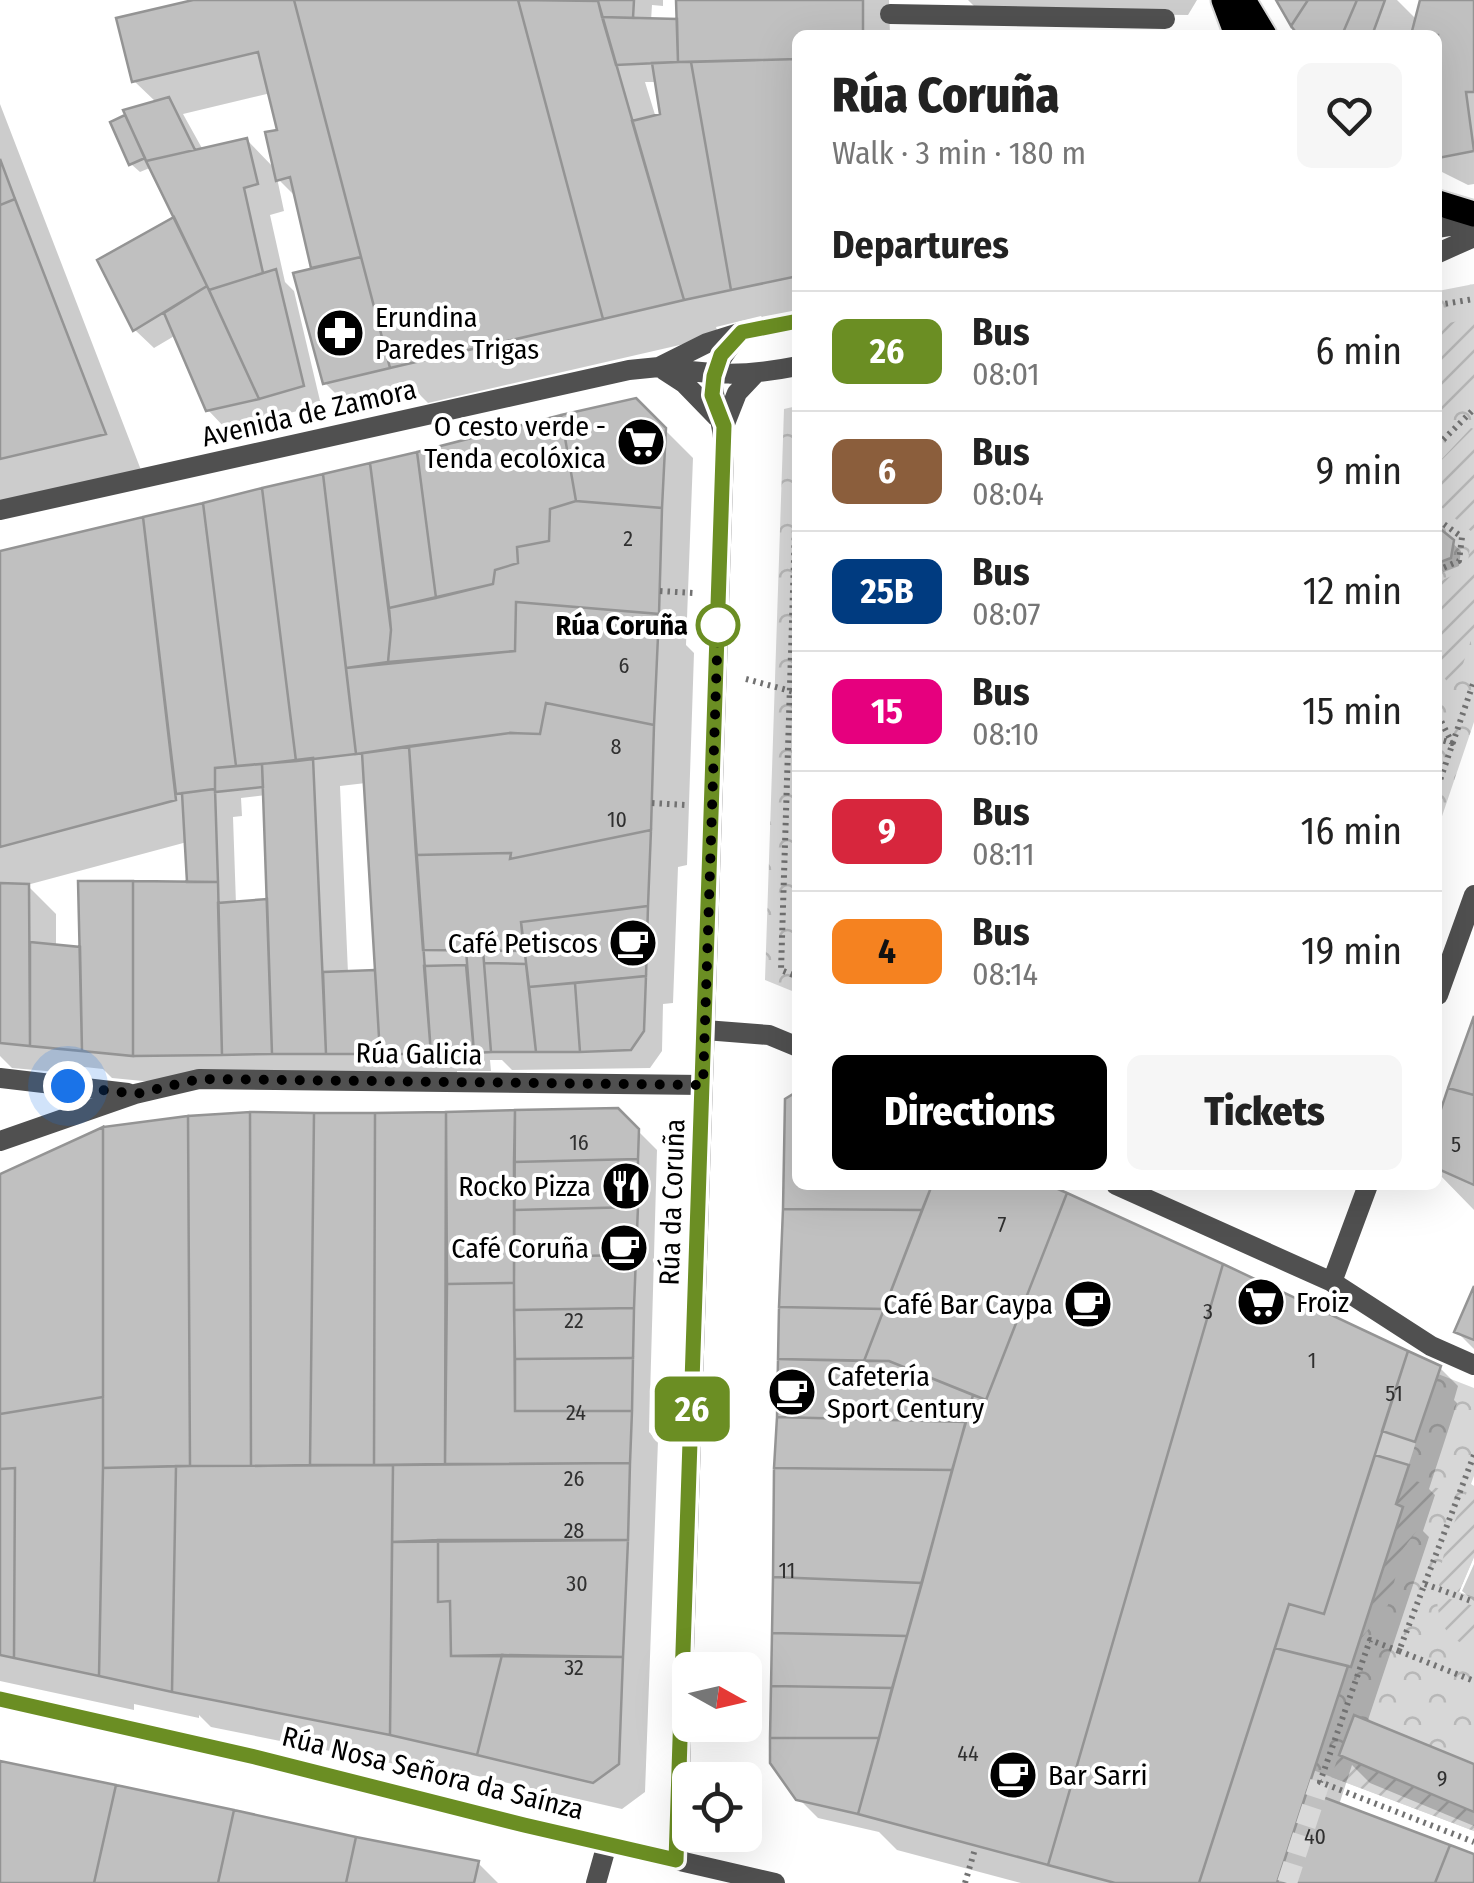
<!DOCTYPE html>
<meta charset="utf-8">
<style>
body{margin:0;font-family:"Fira Sans Condensed",sans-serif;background:#f6f6f6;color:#222;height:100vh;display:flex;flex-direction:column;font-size:38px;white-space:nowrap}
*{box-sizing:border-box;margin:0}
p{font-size:32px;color:#767676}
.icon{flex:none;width:55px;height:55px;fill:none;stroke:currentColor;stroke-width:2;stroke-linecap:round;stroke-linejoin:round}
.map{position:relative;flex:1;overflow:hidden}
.sheet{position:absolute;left:792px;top:30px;width:650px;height:1160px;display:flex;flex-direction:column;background:#fff;border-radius:15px;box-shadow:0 10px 40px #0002}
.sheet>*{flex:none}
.badge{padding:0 20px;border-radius:15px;font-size:35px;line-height:65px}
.needle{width:65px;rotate:98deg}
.tools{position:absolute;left:672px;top:1652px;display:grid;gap:20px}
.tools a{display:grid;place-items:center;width:90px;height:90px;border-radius:15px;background:#fff;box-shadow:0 10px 40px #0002;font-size:50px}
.you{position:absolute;width:50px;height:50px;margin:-25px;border:8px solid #fff;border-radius:50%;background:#1a73e8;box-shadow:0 0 0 15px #1a73e833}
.map>.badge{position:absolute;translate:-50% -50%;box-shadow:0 0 0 5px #fff}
h2{padding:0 40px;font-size:38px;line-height:90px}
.round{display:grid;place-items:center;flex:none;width:105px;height:105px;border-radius:15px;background:#f6f6f6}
.head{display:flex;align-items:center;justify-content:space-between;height:170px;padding:0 40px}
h1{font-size:48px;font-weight:800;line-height:75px}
.primary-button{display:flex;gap:20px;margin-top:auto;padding:20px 40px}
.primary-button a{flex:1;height:115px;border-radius:15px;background:#000;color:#fff;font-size:40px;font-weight:800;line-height:115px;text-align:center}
.primary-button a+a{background:#f6f6f6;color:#222}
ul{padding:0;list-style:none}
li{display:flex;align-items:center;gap:30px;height:120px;padding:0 40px;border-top:2px solid #e0e0e0}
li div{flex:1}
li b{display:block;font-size:38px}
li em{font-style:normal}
li .badge{min-width:110px;font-weight:700;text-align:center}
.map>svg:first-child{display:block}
</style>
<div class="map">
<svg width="1474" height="1883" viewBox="0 0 1474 1883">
<defs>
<pattern id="park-crowns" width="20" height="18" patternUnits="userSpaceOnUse" patternTransform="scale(2.5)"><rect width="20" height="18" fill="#d7d7d7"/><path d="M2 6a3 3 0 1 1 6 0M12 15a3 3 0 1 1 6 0" fill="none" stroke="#b7b7b7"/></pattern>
<pattern id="garden-furrows" width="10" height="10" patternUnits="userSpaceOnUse" patternTransform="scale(2.5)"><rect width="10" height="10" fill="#d7d7d7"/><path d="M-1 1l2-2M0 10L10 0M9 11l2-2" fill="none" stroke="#b7b7b7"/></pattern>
</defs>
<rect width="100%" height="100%" fill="#fff"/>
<path fill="url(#park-crowns)" d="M1474 284V722L1438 828V291Z
M797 406H798L797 993 765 980 784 409Z
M1438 1374 1474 1388V1476L1471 1484 1474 1486V1557L1459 1592 1474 1597V1831L1313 1770 1348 1666H1351L1396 1504Z"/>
<path fill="url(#garden-furrows)" d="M1474 318V390L1438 425V325Z
M1471 428 1474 429V631L1457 682 1450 685 1438 670V582L1467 569 1472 532 1441 507 1438 508V463Z
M1404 1477 1440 1489 1436 1505 1403 1549 1388 1605 1360 1640Z
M1470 1485 1474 1486V1557L1459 1592 1439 1586C1441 1549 1456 1518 1470 1485Z
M1437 1595 1474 1606V1649C1447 1639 1437 1623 1437 1595Z
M1339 1755 1474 1812V1831L1331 1777Z"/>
<path fill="#0003" fill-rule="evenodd" d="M203 0H663V6L652 5 651 21 679 22 678 0H889L890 35H798V319L769 325 761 316 716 327 719 336 428 403 420 395 353 411 325 383 316 270 298 199 277 178 284 211 270 215 285 282 294 291 321 405 226 429 208 410 176 335 154 348 135 330 177 218 152 167 140 172 131 164 113 124 157 103 134 81ZM645 82H658L663 116 656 118ZM271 93 280 132 276 170 247 140 203 150 183 114Z
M968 0H1197L1188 15 981 13Z
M1279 0H1397L1418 21 1423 0H1474V184L1468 185 1438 170V35H1301Z
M0 104 141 470 0 504Z
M635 400 693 458 686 645 694 653 687 865 678 867 673 1003 663 1004 662 1051 650 1068 512 1070 502 1060H490L491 1071H457V1081L163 1083 112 1078 103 1069 57 1064V1072L12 1068 0 1056V552ZM366 783 378 976 348 973 340 786ZM266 795 270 902 236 904 233 817 242 816 241 798ZM187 842 193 885 82 949 56 947V914L27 885Z
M1438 530 1461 551 1459 566 1444 572 1438 567Z
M1474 1024V1210L1438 1173V1126Z
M617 1110 657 1150 649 1432 658 1441 645 1792 622 1809 425 1764V1770L211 1727 199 1715V1718L134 1704V1710L0 1681V1176L188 1119ZM444 1147H449L448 1477H443ZM386 1462V1467L225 1468V1463Z
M798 1185H1042L1440 1368 1458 1386 1454 1400 1457 1403 1429 1489 1435 1495 1423 1531 1429 1537 1367 1723 1474 1767V1826L1370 1783 1352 1765 1339 1805 1474 1857V1883H1021L897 1850 879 1832 818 1818 798 1798Z
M1474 1292V1349L1457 1332Z
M1474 1564V1601L1462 1591Z
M0 1761 478 1863 498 1883H0Z"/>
<path fill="#c0c0c0" stroke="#949494" stroke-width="2.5" d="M193 0H294L361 257 311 268 290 177 276 181 265 132 277 130 258 52 132 82 116 18Z
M294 0H518L603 319 390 368Z
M518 0 598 1 684 300 603 319Z
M592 0H634L633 18 602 17 598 1Z
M676 0H863V35H798V59L678 62Z
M1276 0H1308L1291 26Z
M1308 0H1357L1342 35H1298L1291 26Z
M1357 0H1385L1374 30 1382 35H1342Z
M1420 0H1474V92H1466L1474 151 1438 158V35H1411Z
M602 17 677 19 678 62 616 65Z
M798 59V276L731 290 691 62Z
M678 62H691L731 290 684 300 632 121 660 114 652 63Z
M169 97 195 150 146 161 123 110Z
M125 115 145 158 129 165 110 122Z
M247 138 258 184 244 188 263 273 209 290 146 161Z
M0 159 15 199 0 205Z
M15 199 106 434 0 459V205Z
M174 217 207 286 133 331 97 260Z
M361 257 390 368 323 384 293 273Z
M276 269 304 386 259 399 209 290Z
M207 286 259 399 206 411 164 313Z
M636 398 666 428 662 508 576 501 561 415Z
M561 415 576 501 550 509 549 541 517 547 518 563 495 570 493 584 436 598 417 452Z
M417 452 436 598 389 608 370 463Z
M370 463 391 630 388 662 346 668 323 474Z
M323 474 356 754 296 761 262 488Z
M262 488 296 761 236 766 203 503Z
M576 501 662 508 659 614 516 602 515 651 388 662 391 630 389 608 493 584 495 570 518 563 517 547 549 541 550 509Z
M203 503 236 766 215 768V789L176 794 143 517Z
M143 517 176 800 0 847V551Z
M1438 527 1454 540 1451 558 1438 563Z
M516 602 659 614 654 725 546 703 540 734 510 733 356 754 346 668 515 651Z
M546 703 654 725 651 830 510 859 511 853 416 855 409 746 510 733 540 734Z
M409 746 431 1054H380L362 753Z
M313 758 326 1054H272L262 764Z
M262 764 263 787 215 792V768Z
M215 789 218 882H187L182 793Z
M651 830 648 906 521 922 524 951 423 950 416 855 511 853 510 859Z
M78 881H133V1056L82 1051Z
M133 881 218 882 222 1055 133 1056Z
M0 883 29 884 30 1046 0 1043Z
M267 899 272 1054 222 1055 218 903Z
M648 906 646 976 529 987 521 922Z
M30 942 80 947 82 1051 30 1046Z
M466 950H483L491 1052 474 1053Z
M484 963 526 964 536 1052H491Z
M466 965 474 1053 431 1054 424 966Z
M375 970 380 1054H326L323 972Z
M646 976 644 1031 631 1050 580 1052 575 983Z
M575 983 580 1052H536L529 987Z
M1474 1016V1095L1448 1088Z
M1448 1088 1474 1095V1185L1438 1169V1118Z
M798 1091V1185H932L922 1210 783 1209 785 1099Z
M618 1108 639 1129 638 1159 514 1162 515 1110Z
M515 1110 514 1283 447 1284 446 1112Z
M250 1112 251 1466H190L188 1116Z
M250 1112 314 1113 310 1465 251 1466Z
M446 1112 445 1464 374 1465 375 1113Z
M314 1113H375L374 1465H310Z
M188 1116 190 1466 103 1468V1127Z
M103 1127V1397L0 1414V1174Z
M638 1159V1207L514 1210V1162Z
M932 1185H1049L1067 1193 986 1400 889 1361H864Z
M1067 1193 1223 1264 1048 1865 858 1814 973 1395 986 1400Z
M638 1207 636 1255 514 1257V1210Z
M783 1209 922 1210 884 1309 779 1307Z
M636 1255 634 1308 514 1310V1257Z
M1223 1264 1408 1351 1324 1614 1289 1604 1199 1883H1115L1048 1865Z
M514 1283 515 1411H632L630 1463 445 1464 447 1284Z
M1474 1286V1340L1454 1332Z
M779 1307 884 1309 864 1361 778 1359Z
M634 1308 633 1358 515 1359 514 1310Z
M1408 1351 1441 1366 1415 1442 1382 1431Z
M633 1358 632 1411H515V1359Z
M778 1359 889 1361 973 1395 966 1422 777 1417Z
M103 1397V1468L99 1676 14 1658 15 1468 0 1469V1414Z
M777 1417 966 1422 952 1470 774 1468Z
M1375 1455 1409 1465 1396 1504 1403 1507 1351 1667 1275 1648 1289 1604 1324 1614Z
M630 1463 628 1540 392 1542 393 1465Z
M393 1465 390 1735 172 1692 176 1466Z
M176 1466 172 1692 99 1676 103 1468Z
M15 1468 14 1658 0 1655V1469Z
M774 1468 952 1470 922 1583 773 1577Z
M438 1540H628L623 1657 451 1656 450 1601 438 1602Z
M438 1540V1602L450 1601 451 1656 502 1655 477 1755 390 1735 392 1542Z
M773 1577 922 1583 907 1636 772 1633Z
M772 1633 907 1636 892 1688 771 1686Z
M1275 1648 1348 1666 1277 1883H1199Z
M502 1655 623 1657 619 1764 593 1783 477 1755Z
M771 1686 892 1688 879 1738H770Z
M1354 1715 1474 1764V1812L1339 1755Z
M770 1738H879L858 1814 796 1800 770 1763Z
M0 1761 116 1785 94 1883H0Z
M116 1785 234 1810 218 1883H94Z
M1307 1791 1450 1845 1435 1883H1277Z
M234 1810 356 1837 346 1883H218Z
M356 1837 479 1861 474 1883H346Z
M1450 1845 1474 1854V1883H1435Z"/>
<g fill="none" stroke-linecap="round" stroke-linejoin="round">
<path stroke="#d9d9d9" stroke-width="20" stroke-dasharray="20 10" stroke-linecap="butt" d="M1287 1883 1320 1782"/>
<g stroke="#dbdbdb" stroke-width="29">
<path id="primary" d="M1224 0 1237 35
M1243 0 1264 35
M1438 203 1474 214"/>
</g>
<path stroke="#727272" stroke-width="6" stroke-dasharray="2.5 5" stroke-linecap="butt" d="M1438 305 1474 299
M798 433 781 970 798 977
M1438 445 1474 409
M1438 520 1462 537 1459 561 1438 570
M660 591 693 593
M746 679 798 693
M1438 715 1452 743 1438 739
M1438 786 1474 681
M652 803 686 805
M1474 1455 1399 1651 1474 1681
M1425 1584 1474 1602
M1399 1651 1370 1640 1320 1782 1474 1842
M965 1883 975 1849"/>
<path stroke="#505050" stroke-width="20" d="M890 14 1165 19
M1438 995 1474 895
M705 1030 769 1035 798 1047
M0 1078 128 1093
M0 1141 135 1094 199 1079 703 1085
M1116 1185 1332 1282 1431 1346 1474 1365
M1332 1282 1368 1185
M596 1883 607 1844"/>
<path stroke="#505050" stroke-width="20" d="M1438 228 1474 222
M1438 253 1474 237
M659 367C714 375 743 377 798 366
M664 370 684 383 717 417
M724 426 737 393 754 375
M0 510 629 370 659 367 707 343 742 332 798 321
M0 1699 255 1757 524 1825 775 1883
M677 1860 724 455C725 395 690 389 742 332"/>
<use href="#primary" stroke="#000" stroke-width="25"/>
</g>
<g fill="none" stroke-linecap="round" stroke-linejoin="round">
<g stroke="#fff" stroke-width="22">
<path id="line" d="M0 1699 255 1757 524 1825 676 1860 724 426 712 395 714 376 721 355 742 332 798 321"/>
</g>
<use href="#line" stroke="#6b8e23" stroke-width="15"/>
<path stroke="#000" stroke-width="10" stroke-dasharray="0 18" d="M68 1086 136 1094 199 1079 703 1085 718 625"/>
</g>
<defs>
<g id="pharmacy-disc" transform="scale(2.5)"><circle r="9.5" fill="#000" stroke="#fff"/><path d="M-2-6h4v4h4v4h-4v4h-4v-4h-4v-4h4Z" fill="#fff"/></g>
<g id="supermarket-disc" transform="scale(2.5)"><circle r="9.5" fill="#000" stroke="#fff"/><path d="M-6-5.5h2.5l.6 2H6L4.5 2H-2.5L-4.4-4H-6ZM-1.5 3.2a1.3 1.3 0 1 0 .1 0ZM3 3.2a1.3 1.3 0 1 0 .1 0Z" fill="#fff"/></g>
<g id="cafe-disc" transform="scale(2.5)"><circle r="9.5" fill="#000" stroke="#fff"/><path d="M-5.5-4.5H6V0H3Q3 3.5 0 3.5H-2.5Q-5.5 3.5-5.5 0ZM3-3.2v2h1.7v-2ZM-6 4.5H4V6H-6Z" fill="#fff"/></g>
<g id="restaurant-disc" transform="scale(2.5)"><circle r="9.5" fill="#000" stroke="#fff"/><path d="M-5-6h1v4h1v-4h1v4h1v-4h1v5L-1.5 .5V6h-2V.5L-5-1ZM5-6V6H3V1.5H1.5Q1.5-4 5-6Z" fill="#fff"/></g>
</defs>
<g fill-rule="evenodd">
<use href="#pharmacy-disc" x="340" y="333"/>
<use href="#supermarket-disc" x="641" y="442"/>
<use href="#cafe-disc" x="633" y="943"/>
<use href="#restaurant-disc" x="626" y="1186"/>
<use href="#cafe-disc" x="624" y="1248"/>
<use href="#supermarket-disc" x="1261" y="1302"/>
<use href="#cafe-disc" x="1088" y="1304"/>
<use href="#cafe-disc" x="792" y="1392"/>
<use href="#cafe-disc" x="1013" y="1775"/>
</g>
<circle fill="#fff" stroke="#6b8e23" stroke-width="5" cx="718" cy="625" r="20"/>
<g text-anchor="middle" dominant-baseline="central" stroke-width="8" stroke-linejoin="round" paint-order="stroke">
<g font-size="22" fill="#303030">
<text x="628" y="538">2</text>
<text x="624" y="665">6</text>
<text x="616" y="746">8</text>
<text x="617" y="819">10</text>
<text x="579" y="1142">16</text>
<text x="1456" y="1144">5</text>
<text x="1002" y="1224">7</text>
<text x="1208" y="1311">3</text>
<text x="574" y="1320">22</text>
<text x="1312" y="1360">1</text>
<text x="1394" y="1393">51</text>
<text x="576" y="1412">24</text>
<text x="574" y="1478">26</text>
<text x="574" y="1530">28</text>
<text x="787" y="1570">11</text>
<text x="577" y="1583">30</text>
<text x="574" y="1667">32</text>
<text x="968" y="1753">44</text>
<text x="1442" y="1778">9</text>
<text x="1315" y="1836">40</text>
</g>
<g font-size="28" fill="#000" stroke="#fff" text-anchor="end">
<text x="375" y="317" text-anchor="start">Erundina<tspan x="375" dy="32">Paredes Trigas</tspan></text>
<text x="606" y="426">O cesto verde -<tspan x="606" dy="32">Tenda ecolóxica</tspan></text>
<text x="598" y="943">Café Petiscos</text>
<text x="591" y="1186">Rocko Pizza</text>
<text x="589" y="1248">Café Coruña</text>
<text x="1296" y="1302" text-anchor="start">Froiz</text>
<text x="1053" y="1304">Café Bar Caypa</text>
<text x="827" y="1376" text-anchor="start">Cafetería<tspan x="827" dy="32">Sport Century</tspan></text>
<text x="1048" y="1775" text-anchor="start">Bar Sarri</text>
</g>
<g font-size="28" fill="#000" stroke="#fff">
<text transform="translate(309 413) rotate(-13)">Avenida de Zamora</text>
<text transform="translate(419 1054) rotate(1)">Rúa Galicia</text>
<text transform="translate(672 1202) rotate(-88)">Rúa da Coruña</text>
<text transform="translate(433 1773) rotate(14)">Rúa Nosa Señora da Saínza</text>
</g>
<g font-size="28" font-weight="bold" fill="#000" stroke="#fff" text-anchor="end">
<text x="688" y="625">Rúa Coruña</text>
</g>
</g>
</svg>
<div class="tools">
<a><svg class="needle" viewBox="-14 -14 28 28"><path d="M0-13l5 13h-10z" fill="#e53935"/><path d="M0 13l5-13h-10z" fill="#767676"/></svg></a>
<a><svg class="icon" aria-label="locate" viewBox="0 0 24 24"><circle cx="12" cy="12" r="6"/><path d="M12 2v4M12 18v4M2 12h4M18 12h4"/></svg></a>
</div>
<div class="you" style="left:68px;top:1086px"></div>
<b class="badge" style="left:692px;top:1409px;background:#6b8e23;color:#fff">26</b>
<section class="sheet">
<div class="head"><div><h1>Rúa Coruña</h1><p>Walk · 3 min · 180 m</p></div><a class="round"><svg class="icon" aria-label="heart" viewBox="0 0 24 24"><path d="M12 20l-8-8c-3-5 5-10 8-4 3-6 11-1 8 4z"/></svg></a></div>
<h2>Departures</h2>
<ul>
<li><span class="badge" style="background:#6b8e23;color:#fff">26</span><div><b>Bus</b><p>08:01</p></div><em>6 min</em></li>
<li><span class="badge" style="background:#8b5e3c;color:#fff">6</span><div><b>Bus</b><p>08:04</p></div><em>9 min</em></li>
<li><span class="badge" style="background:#003b80;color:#fff">25B</span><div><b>Bus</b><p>08:07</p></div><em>12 min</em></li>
<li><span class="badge" style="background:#e6007e;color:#fff">15</span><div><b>Bus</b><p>08:10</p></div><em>15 min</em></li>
<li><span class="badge" style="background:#d7263d;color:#fff">9</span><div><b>Bus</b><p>08:11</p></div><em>16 min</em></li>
<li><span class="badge" style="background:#f58220;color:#111">4</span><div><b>Bus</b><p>08:14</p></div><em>19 min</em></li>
</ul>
<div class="primary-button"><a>Directions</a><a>Tickets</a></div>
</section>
</div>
